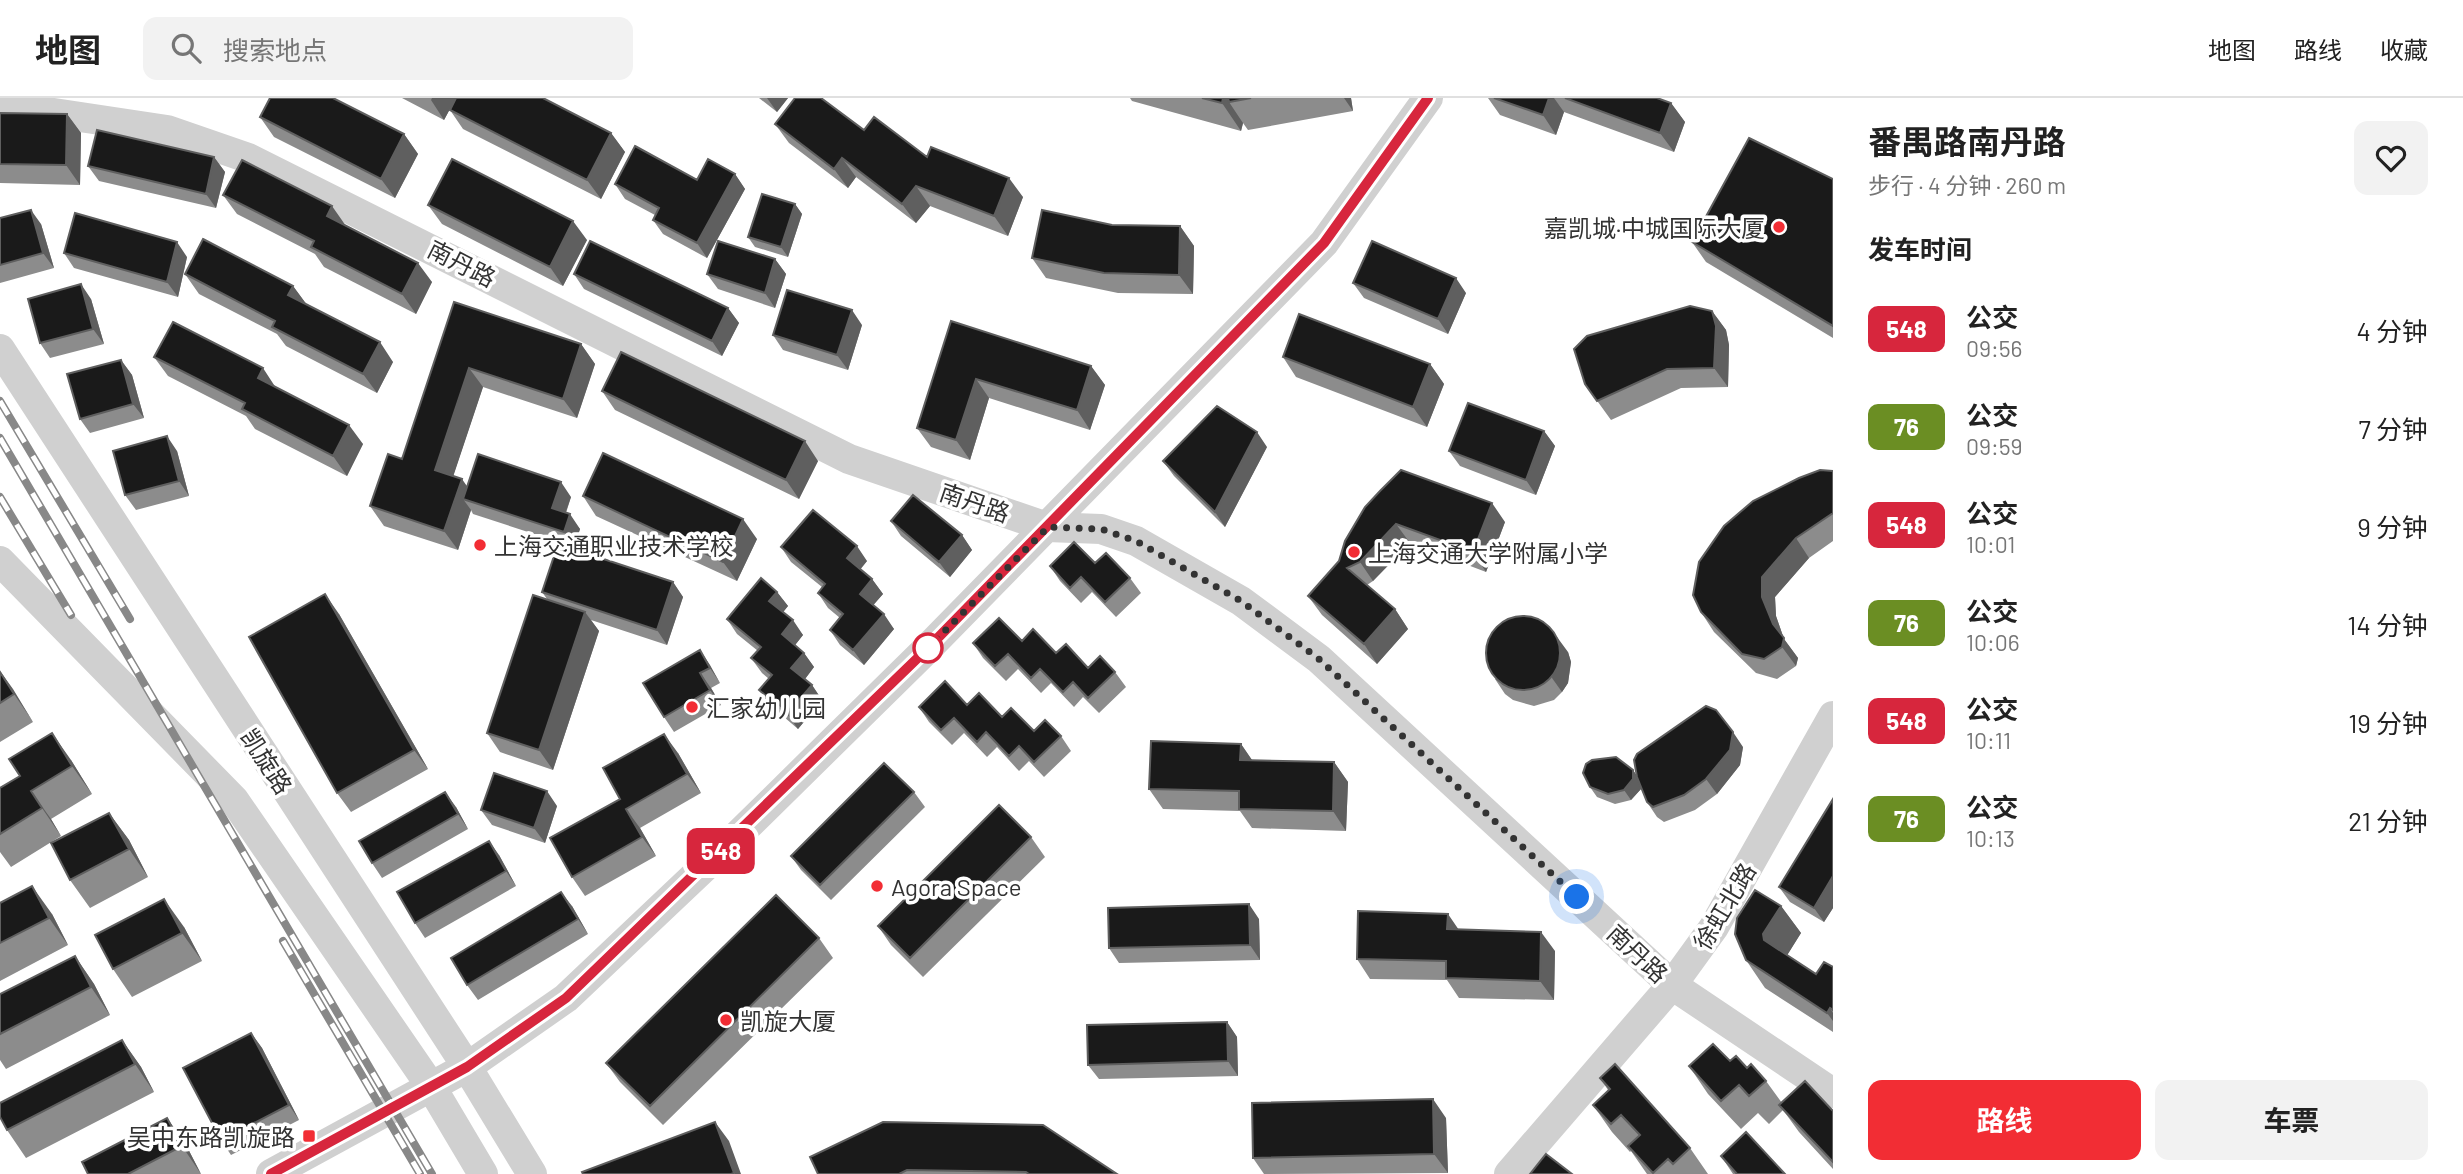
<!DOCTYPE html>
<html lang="zh">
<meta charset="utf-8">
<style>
body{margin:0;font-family:Barlow,"Noto Sans SC",sans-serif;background:#f2f2f2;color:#222;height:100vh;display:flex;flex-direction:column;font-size:26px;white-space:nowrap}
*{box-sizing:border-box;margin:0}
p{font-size:23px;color:#767676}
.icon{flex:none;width:38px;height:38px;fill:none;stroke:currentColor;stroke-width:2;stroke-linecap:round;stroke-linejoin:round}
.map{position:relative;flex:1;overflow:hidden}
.details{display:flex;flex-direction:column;background:#fff;width:630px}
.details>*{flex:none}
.badge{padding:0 14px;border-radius:10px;font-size:24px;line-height:46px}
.you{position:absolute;width:35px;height:35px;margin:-18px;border:5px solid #fff;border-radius:50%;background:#1a73e8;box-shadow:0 0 0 10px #1a73e833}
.map>.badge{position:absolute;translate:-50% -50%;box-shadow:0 0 0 4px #fff}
h2{padding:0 35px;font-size:26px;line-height:63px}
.round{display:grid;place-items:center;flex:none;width:74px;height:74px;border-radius:14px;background:#f2f2f2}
.headline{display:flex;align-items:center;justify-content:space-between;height:119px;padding:0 35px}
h1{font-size:33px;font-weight:700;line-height:52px}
.action{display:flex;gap:14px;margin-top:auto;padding:14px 35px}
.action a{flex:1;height:80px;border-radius:14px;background:#f22d34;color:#fff;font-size:28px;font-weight:700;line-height:80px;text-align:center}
.action a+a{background:#f2f2f2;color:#222}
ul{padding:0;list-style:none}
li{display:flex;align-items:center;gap:21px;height:98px;padding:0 35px}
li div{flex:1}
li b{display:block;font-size:26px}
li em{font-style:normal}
li .badge{min-width:77px;font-weight:700;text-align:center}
header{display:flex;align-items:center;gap:42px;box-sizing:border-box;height:98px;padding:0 35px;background:#fff;border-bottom:2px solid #e0e0e0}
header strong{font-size:33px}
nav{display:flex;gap:38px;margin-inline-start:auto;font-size:24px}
.search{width:490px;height:63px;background:#f2f2f2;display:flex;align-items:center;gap:18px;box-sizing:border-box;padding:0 24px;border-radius:14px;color:#767676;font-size:26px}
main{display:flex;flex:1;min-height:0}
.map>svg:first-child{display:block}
</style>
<header>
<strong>地图</strong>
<div class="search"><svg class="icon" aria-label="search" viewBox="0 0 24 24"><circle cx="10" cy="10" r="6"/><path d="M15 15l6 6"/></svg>搜索地点</div>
<nav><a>地图</a><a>路线</a><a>收藏</a></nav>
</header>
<main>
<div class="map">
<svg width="1833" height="1076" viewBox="0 0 1833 1076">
<rect width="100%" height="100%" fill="#fff"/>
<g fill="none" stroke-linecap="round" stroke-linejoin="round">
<path stroke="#d0d0d0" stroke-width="30" d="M0 7 167 32 248 60 849 361 1047 429 1101 431 1136 443 1241 503 1319 561 1672 887 1833 995
M0 251 467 969 532 1076
M0 463 234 702 432 990 483 1076
M271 1076 467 969 566 900 734 741 927 551 1324 145 1428 0
M1509 1076 1672 887 1714 829 1833 618"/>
<g stroke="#888" stroke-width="8">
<path id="rail" d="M0 303 130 521
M0 340 432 1076
M0 399 71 517
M283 843 420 1076"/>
</g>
<use href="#rail" stroke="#fff" stroke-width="5" stroke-dasharray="16" stroke-linecap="butt"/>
</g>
<path fill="#8c8c8c" d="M402 0H543L611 35 625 54 601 101 463 31 450 12 453 5 444 22Z
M759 0H788L777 14Z
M1130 0H1351L1353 13 1248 32 1243 25 1241 33 1132 3Z
M1488 0H1657L1671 5 1685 24 1674 54 1564 14 1556 37 1500 17Z
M0 15 67 16 81 35 80 87 0 85Z
M260 19 404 36 418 56 395 100 274 39Z
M775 26 864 32 1023 99 1008 138 930 108 916 125 856 79 848 90 789 45Z
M214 59 225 74 216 110 99 83 88 68Z
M735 76 745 91 707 160 663 136 653 122 655 117 625 101 615 86 697 82Z
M1833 81V240L1706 164 1692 144Z
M223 97 345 128 432 184 416 216 324 169 315 156 237 116Z
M795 106 802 116 788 159 755 149 748 139Z
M428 107 587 142 563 188 442 126Z
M0 120 41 126 54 170 0 185Z
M1112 127 1180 128 1194 148 1193 196 1118 195 1046 180 1032 160Z
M64 155 187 159 178 199 74 170Z
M775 161 786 176 775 210 718 191 707 176Z
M185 176 293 188 307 207 393 264 377 295 286 248 277 236 199 196Z
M574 176 728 210 739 225 722 258 584 191Z
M1353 185 1466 195 1448 236 1364 200Z
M91 201 104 246 50 260 40 245Z
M454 204 581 246 595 266 577 320 483 289 453 378 467 388 571 399 566 415 580 431 574 449 473 416 471 412 458 452 384 428 370 408 402 361Z
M1712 213 1726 232 1729 247 1728 289 1681 290 1611 322 1585 286Z
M951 223 1091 268 1105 287 1090 332 989 300 970 362 931 349 917 330Z
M862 227 848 272 783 252 773 237Z
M154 259 276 289 363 346 347 378 255 331 246 318 168 278Z
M1283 259 1430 266 1444 286 1427 329 1296 279Z
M121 262 132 277 144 320 90 335 80 321Z
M602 293 818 363 799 401 615 312Z
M1544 333 1555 348 1536 397 1460 368 1449 353Z
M1267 349 1225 429 1174 378 1163 363Z
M177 353 189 398 136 412 125 397Z
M1833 373V443L1809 460 1775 499 1776 518 1784 541 1798 560 1796 568 1777 581 1756 575 1714 534 1701 514Z
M583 398 757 441 737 483 596 418Z
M1365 409 1505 424 1486 474 1410 445 1373 483 1367 487 1395 511 1408 531 1377 566 1322 517 1308 498 1339 463Z
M891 423 962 437 972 452 950 479 901 438Z
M781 449 867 463 860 472 872 481 883 496 873 507 894 531 864 567 840 547 830 532 840 520 828 510 818 495 822 489 791 464Z
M1095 465 1130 480 1141 495 1116 519 1092 494 1081 505 1060 483 1050 468Z
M673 484 683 499 667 547 591 522 599 533 553 672 500 654 487 635 547 501 542 494Z
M777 494 788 508 783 514 803 537 795 547 804 555 814 569 805 581 812 587 822 602 798 631 770 607 759 592 769 581 762 575 751 560 758 553 737 536 727 521Z
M339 516 428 671 351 714 337 695Z
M1022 543 1056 555 1088 570 1115 574 1126 589 1099 615 1083 599 1074 609 1051 585 1041 595 1018 571 1006 583 983 560 973 545Z
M700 552 720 585 711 590 721 607 674 634 664 619Z
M1568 554 1571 564 1568 585 1562 594 1554 602 1534 608 1513 602 1505 596 1495 581Z
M0 573 33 624 0 644Z
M967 607 1002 619 1034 633 1061 638 1071 653 1044 679 1029 663 1019 673 997 649 987 659 964 635 952 647 929 624 919 609Z
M1241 646 1252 662 1334 664 1348 684 1346 733 1252 730 1240 713 1163 711 1149 691Z
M1743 649 1740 667 1717 696 1695 712 1664 724 1657 719 1647 704 1640 688 1641 691 1631 702 1615 706 1597 699 1590 689 1633 672 1636 677Z
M678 655 701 695 640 730 656 758 585 798 572 779 620 701Z
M71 662 92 696 51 721 61 738 11 769 0 754V690Z
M914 694 925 709 831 802 801 772 791 758Z
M1833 701V810L1824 824 1790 804 1779 789Z
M557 708 545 745 492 727 481 712Z
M456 709 468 731 382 780 372 765Z
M109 715 129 742 148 779 90 810 70 782Z
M1031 739 1045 759 923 879 891 847 878 828Z
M499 757 516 788 425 840 415 825Z
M0 805 52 816 68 847 0 883Z
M572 808 588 836 478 902 467 887Z
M1781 808 1801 835 1787 857 1816 876 1833 869V934L1765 890 1746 862Z
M1259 821 1260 862 1119 865 1109 850Z
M184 829 202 863 132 899 113 871Z
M1459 832 1555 853 1554 902 1459 900 1447 882 1370 881 1357 861Z
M819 840 833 860 663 1027 620 984 606 965Z
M75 858 94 886 110 917 6 971 0 962V896Z
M1227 924 1237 939 1238 978 1099 981 1088 967Z
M251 935 262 950 299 1022 231 1057 221 1042Z
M122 942 141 969 154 994 26 1060 7 1032Z
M1730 963 1747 970 1766 983 1782 1005 1833 1013V1071L1799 1034 1783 1012 1769 1026 1758 1015 1741 1031 1708 996 1689 968Z
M1600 980 1690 1050 1708 1076H1647L1631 1053 1630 1054 1612 1034 1593 1007 1608 992Z
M167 1020 186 1047 201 1076H88Z
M1446 1020 1448 1075 1264 1076 1253 1060Z
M1721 1058 1785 1076H1733Z
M810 1059 1117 1076H818Z"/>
<path fill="#5f5f5f" d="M432 0H456L444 22 431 2Z
M767 0H788L777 14Z
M1223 0H1234L1229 4 1243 25 1241 33 1222 5Z
M1344 0H1351L1353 13Z
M1549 0H1554L1564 14 1556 37 1543 17Z
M1671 5 1685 24 1674 54 1660 35Z
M67 16 81 35 80 87 66 67Z
M611 35 625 54 601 101 587 82Z
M404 36 418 56 395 100 381 81Z
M214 59 225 74 216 110 206 96Z
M842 60 856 79 848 90 834 71Z
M735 76 745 91 707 160 697 145Z
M1009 80 1023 99 1008 138 994 118Z
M916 88 930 108 916 125 902 106Z
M795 106 802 116 788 159 781 149Z
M332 108 346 128 327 118Z
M31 112 41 126 54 170 43 155Z
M573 123 587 142 563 188 550 169Z
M1180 128 1194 148 1193 196 1179 177Z
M177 144 187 159 178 199 167 184Z
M775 161 786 176 775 210 765 195Z
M418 165 432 184 416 216 402 196Z
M1456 180 1466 195 1448 236 1438 221Z
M81 186 91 201 104 246 93 231Z
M293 188 307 207 288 197Z
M728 210 739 225 722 258 712 243Z
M852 212 862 227 848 272 837 257Z
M1712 213 1726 232 1729 247 1728 289 1714 270Z
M380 244 393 264 377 295 363 276Z
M581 246 595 266 577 320 563 301Z
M121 262 132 277 144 320 133 306Z
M1430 266 1444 286 1427 329 1413 309Z
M1091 268 1105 287 1090 332 1077 312Z
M263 270 276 290 258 280Z
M469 270 483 289 449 391 435 372Z
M976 281 989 300 970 362 956 342Z
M349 327 363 346 347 378 333 358Z
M1544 333 1555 348 1536 397 1526 382Z
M1257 334 1267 349 1225 429 1215 414Z
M167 338 177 353 189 398 179 383Z
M805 343 818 363 799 401 786 382Z
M462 381 475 400 463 401 471 412 458 452 444 433Z
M561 384 571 399 562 425 552 410Z
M1492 405 1505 424 1486 474 1473 454Z
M570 416 580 431 574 449 564 434Z
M743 421 757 441 737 483 723 464Z
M1396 426 1410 445 1373 483 1360 464Z
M962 437 972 452 950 479 939 464Z
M1796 440 1809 460 1775 499 1776 518 1784 541 1798 560 1796 568 1782 549 1773 526 1762 499V479Z
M857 448 867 463 857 475 847 460Z
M872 481 883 496 870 511 860 496Z
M673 484 683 499 667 547 657 532Z
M777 494 788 508 780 518 769 503Z
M325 496 339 516 428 671 414 652Z
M1395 511 1408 531 1377 566 1364 546Z
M585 514 599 533 553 672 539 652Z
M884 516 894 531 864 567 853 552Z
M793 522 803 537 792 551 782 536Z
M1557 539 1568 554 1571 564 1568 585 1562 594 1552 580Z
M700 552 710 567 720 585 710 570Z
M804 555 814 569 802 585 791 570Z
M0 573 13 591 33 624 14 596Z
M700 575 711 590 721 607 710 592Z
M812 587 822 602 798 631 787 616Z
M1733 634 1743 649 1740 667 1717 696 1706 681Z
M52 635 71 662 92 696 72 668Z
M664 636 678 655 701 695 687 676Z
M1241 646 1254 665 1240 662Z
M1334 664 1348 684 1346 733 1333 713Z
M1633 672 1640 682 1641 691 1631 702 1624 692Z
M31 693 51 721 61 738 42 710Z
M547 693 557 708 545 745 534 730Z
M445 694 456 709 468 731 458 716Z
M626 711 640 730 656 758 642 739Z
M109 715 129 742 148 779 129 751Z
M489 743 499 757 516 788 506 773Z
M1833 778V810L1824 824 1814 810Z
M32 788 52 816 68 847 49 820Z
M561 794 572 808 588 836 578 821Z
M164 801 184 829 202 863 182 835Z
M1249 806 1259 821 1260 862 1250 847Z
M1781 808 1801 835 1783 864 1764 842 1763 836Z
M1448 816 1461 835 1447 831Z
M1541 834 1555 853 1554 902 1540 883Z
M75 858 94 886 110 917 91 889Z
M1830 910 1833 915V923L1827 915Z
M1227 924 1237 939 1238 978 1228 963Z
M251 935 262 950 299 1022 289 1007Z
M122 942 141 969 154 994 135 966Z
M1433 1001 1446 1020 1448 1075 1434 1056Z
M167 1020 186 1047 201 1076 182 1048Z
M715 1024 729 1043 741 1076H735L734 1075Z"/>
<path fill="#1a1a1a" stroke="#5f5f5f" stroke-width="2" d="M270 0H333L404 36 381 81 260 19Z
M456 0H543L611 35 587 82 450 12Z
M795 0H821L864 32 874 19 927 59 931 49 1009 80 994 118 916 88 902 106 842 60 834 71 775 26Z
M1202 0H1223L1222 5Z
M1228 0H1251L1229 4Z
M1494 0H1549L1543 17Z
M1565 0H1657L1671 5 1660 35Z
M0 15 67 16 66 67 0 66Z
M97 32 214 59 206 96 88 68Z
M1749 40 1833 81V228L1692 144Z
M635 48 697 82 708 61 735 76 697 145 653 122 659 110 615 86Z
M452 61 573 123 550 169 428 107Z
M242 62 332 108 327 118 418 165 402 196 311 149 314 143 223 97Z
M762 96 795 106 781 149 748 139Z
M31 112 43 155 0 167V120Z
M1042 112 1112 127 1180 128 1179 177 1104 175 1032 160Z
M75 115 177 144 167 184 64 155Z
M203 141 293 188 288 197 380 244 363 276 272 229 275 223 185 176Z
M590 143 728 210 712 243 574 176Z
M718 143 775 161 765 195 707 176Z
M1372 143 1456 180 1438 221 1353 185Z
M81 186 93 231 40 245 28 201Z
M787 192 852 212 837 257 773 237Z
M454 204 581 246 563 301 469 270 435 372 462 381 444 433 370 408 388 356 402 361Z
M1690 208 1712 213 1716 228 1714 270 1667 271 1597 303 1585 286 1574 251 1587 238Z
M1299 216 1430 266 1413 309 1283 259Z
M951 223 1091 268 1077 312 976 281 956 342 917 330Z
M173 224 263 270 258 280 349 327 333 358 242 311 245 305 154 259Z
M621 254 805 343 786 382 602 293Z
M121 262 133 306 80 321 67 276Z
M1468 305 1544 333 1526 382 1449 353Z
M1217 308 1257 334 1215 414 1163 363Z
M167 338 179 383 125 397 113 353Z
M603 355 743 421 723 464 583 398Z
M478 356 561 384 552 410 570 416 564 434 463 401Z
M1401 372 1492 405 1473 454 1396 426 1360 464 1347 470 1395 511 1364 546 1308 498 1339 463 1345 443 1365 409 1380 393Z
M1820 372 1833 373V415L1796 440 1762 479V499L1773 526 1784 540 1782 549 1764 561 1742 556 1701 514 1693 497 1699 464 1724 428 1753 403 1799 380Z
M913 397 962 437 939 464 891 423Z
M813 412 857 448 847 460 872 481 860 496 884 516 853 552 830 532 843 516 818 495 825 486 781 449Z
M1074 444 1095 465 1106 455 1130 480 1105 504 1081 479 1070 490 1050 468Z
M558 446 673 484 657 532 542 494Z
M761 480 777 494 769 503 793 522 782 536 804 555 791 570 812 587 787 616 759 592 772 577 751 560 761 549 727 521Z
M325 496 414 652 337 695 249 539Z
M533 497 585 514 539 652 487 635Z
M1486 555a37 37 0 1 1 74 0a37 37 0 1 1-74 0Z
M999 520 1022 543 1033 531 1056 555 1066 546 1088 570 1100 558 1115 574 1088 600 1073 584 1063 594 1040 571 1031 580 1008 556 995 568 973 545Z
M700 552 710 570 700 575 710 592 664 619 643 585Z
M0 574 14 596 0 605Z
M945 583 967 607 979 595 1002 619 1011 610 1034 633 1045 622 1061 638 1034 664 1019 648 1009 658 986 634 977 644 954 620 941 632 919 609Z
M1706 608 1716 612 1733 634 1730 652 1706 681 1684 697 1653 709 1647 704 1637 679 1634 662 1637 656Z
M52 635 72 668 31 693 42 710 0 736V690L20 678 9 661Z
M664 636 687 676 626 711 642 739 572 779 550 740 620 701 603 670Z
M1151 643 1241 646 1240 662 1334 664 1333 713 1239 711V693L1149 691Z
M1616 659 1633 672V681L1624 692 1608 696 1590 689 1583 675 1586 666 1592 662Z
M884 665 914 694 820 787 791 758Z
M494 675 547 693 534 730 481 712Z
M445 694 458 716 372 765 359 743Z
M1833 701V778L1814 810 1779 789Z
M999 707 1031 739 910 860 878 828Z
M109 715 129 751 70 782 51 745Z
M489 743 506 773 415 825 397 794Z
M32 788 49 820 0 845V805Z
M1755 792 1781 808 1763 836 1764 842 1816 876 1824 864 1833 869V912L1830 910 1827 915 1746 862 1735 836 1737 820Z
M561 794 578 821 467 887 451 860Z
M776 797 819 840 650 1008 606 965Z
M164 801 182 835 113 871 95 837Z
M1249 806 1250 847 1109 850 1108 810Z
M1358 813 1448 816 1447 831 1541 834 1540 883 1446 880V863L1357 861Z
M75 858 91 889 0 936V896Z
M1227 924 1228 963 1088 967 1087 927Z
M251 935 289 1007 221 1042 183 970Z
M122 942 135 966 7 1032 0 1019V1005Z
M1713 946 1730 963 1736 958 1747 970 1751 966 1766 983 1749 998 1739 987 1721 1003 1689 968Z
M1615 966 1690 1050 1673 1066 1668 1061 1653 1075 1628 1048 1640 1037 1621 1017 1611 1026 1593 1007 1610 991 1600 980Z
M1805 983 1833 1013V1064L1779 1007Z
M1433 1001 1434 1056 1253 1060 1252 1005Z
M167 1020 182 1048 128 1076H88L82 1064Z
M715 1024 734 1075 731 1076H583L582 1074Z
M883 1024 1043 1027 1117 1076H1029L1026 1074 907 1072 899 1076H818L810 1059Z
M1746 1034 1785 1076H1737L1721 1058Z
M1546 1056 1572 1076H1530Z"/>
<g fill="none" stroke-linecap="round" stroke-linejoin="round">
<g stroke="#fff" stroke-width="16">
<path id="line" d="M271 1076 467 969 566 900 927 551 1324 145 1428 0"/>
</g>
<use href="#line" stroke="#d7263d" stroke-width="10"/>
<path stroke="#333" stroke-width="7" stroke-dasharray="0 12.6" d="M928 550 1048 429 1101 431 1136 443 1241 503 1319 561 1577 799"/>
</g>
<g fill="#f22d34" stroke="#fff" stroke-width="2.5">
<circle cx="1779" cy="129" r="7"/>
<circle cx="480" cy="447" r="7"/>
<circle cx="1354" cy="454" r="7"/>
<circle cx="692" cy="609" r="7"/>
<circle cx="877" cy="788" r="7"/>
<circle cx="726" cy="922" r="7"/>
<rect x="302" y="1031" width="14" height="14" rx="3.5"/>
</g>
<circle fill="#fff" stroke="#d7263d" stroke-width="3.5" cx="928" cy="550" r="14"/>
<g text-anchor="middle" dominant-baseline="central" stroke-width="7" stroke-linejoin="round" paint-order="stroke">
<g font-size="24" fill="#333" stroke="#fff" text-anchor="start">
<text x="1765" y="129" text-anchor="end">嘉凯城·中城国际大厦</text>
<text x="494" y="447">上海交通职业技术学校</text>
<text x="1368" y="454">上海交通大学附属小学</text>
<text x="706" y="609">汇家幼儿园</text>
<text x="891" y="788">Agora Space</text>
<text x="740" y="922">凯旋大厦</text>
<text x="295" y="1038" text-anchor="end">吴中东路凯旋路</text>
</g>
<g font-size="24" fill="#333" stroke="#fff">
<text transform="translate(462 165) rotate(27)">南丹路</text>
<text transform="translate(975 404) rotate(19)">南丹路</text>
<text transform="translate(267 663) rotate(57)">凯旋路</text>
<text transform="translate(1724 808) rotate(-59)">徐虹北路</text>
<text transform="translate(1638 855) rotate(43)">南丹路</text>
</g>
</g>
</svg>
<div class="you" style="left:1577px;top:799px"></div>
<b class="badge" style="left:721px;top:753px;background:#d7263d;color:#fff">548</b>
</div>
<section class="details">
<div class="headline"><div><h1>番禺路南丹路</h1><p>步行 · 4 分钟 · 260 m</p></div><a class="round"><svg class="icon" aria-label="heart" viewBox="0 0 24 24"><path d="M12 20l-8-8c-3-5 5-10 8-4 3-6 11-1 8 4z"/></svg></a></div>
<h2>发车时间</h2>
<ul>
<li><span class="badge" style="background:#d7263d;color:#fff">548</span><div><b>公交</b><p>09:56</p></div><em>4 分钟</em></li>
<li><span class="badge" style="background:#6b8e23;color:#fff">76</span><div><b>公交</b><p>09:59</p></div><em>7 分钟</em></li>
<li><span class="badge" style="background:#d7263d;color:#fff">548</span><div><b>公交</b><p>10:01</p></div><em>9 分钟</em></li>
<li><span class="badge" style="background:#6b8e23;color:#fff">76</span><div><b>公交</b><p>10:06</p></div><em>14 分钟</em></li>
<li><span class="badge" style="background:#d7263d;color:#fff">548</span><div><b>公交</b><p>10:11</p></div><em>19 分钟</em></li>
<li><span class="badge" style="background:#6b8e23;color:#fff">76</span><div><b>公交</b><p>10:13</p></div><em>21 分钟</em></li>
</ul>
<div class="action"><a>路线</a><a>车票</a></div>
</section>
</main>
